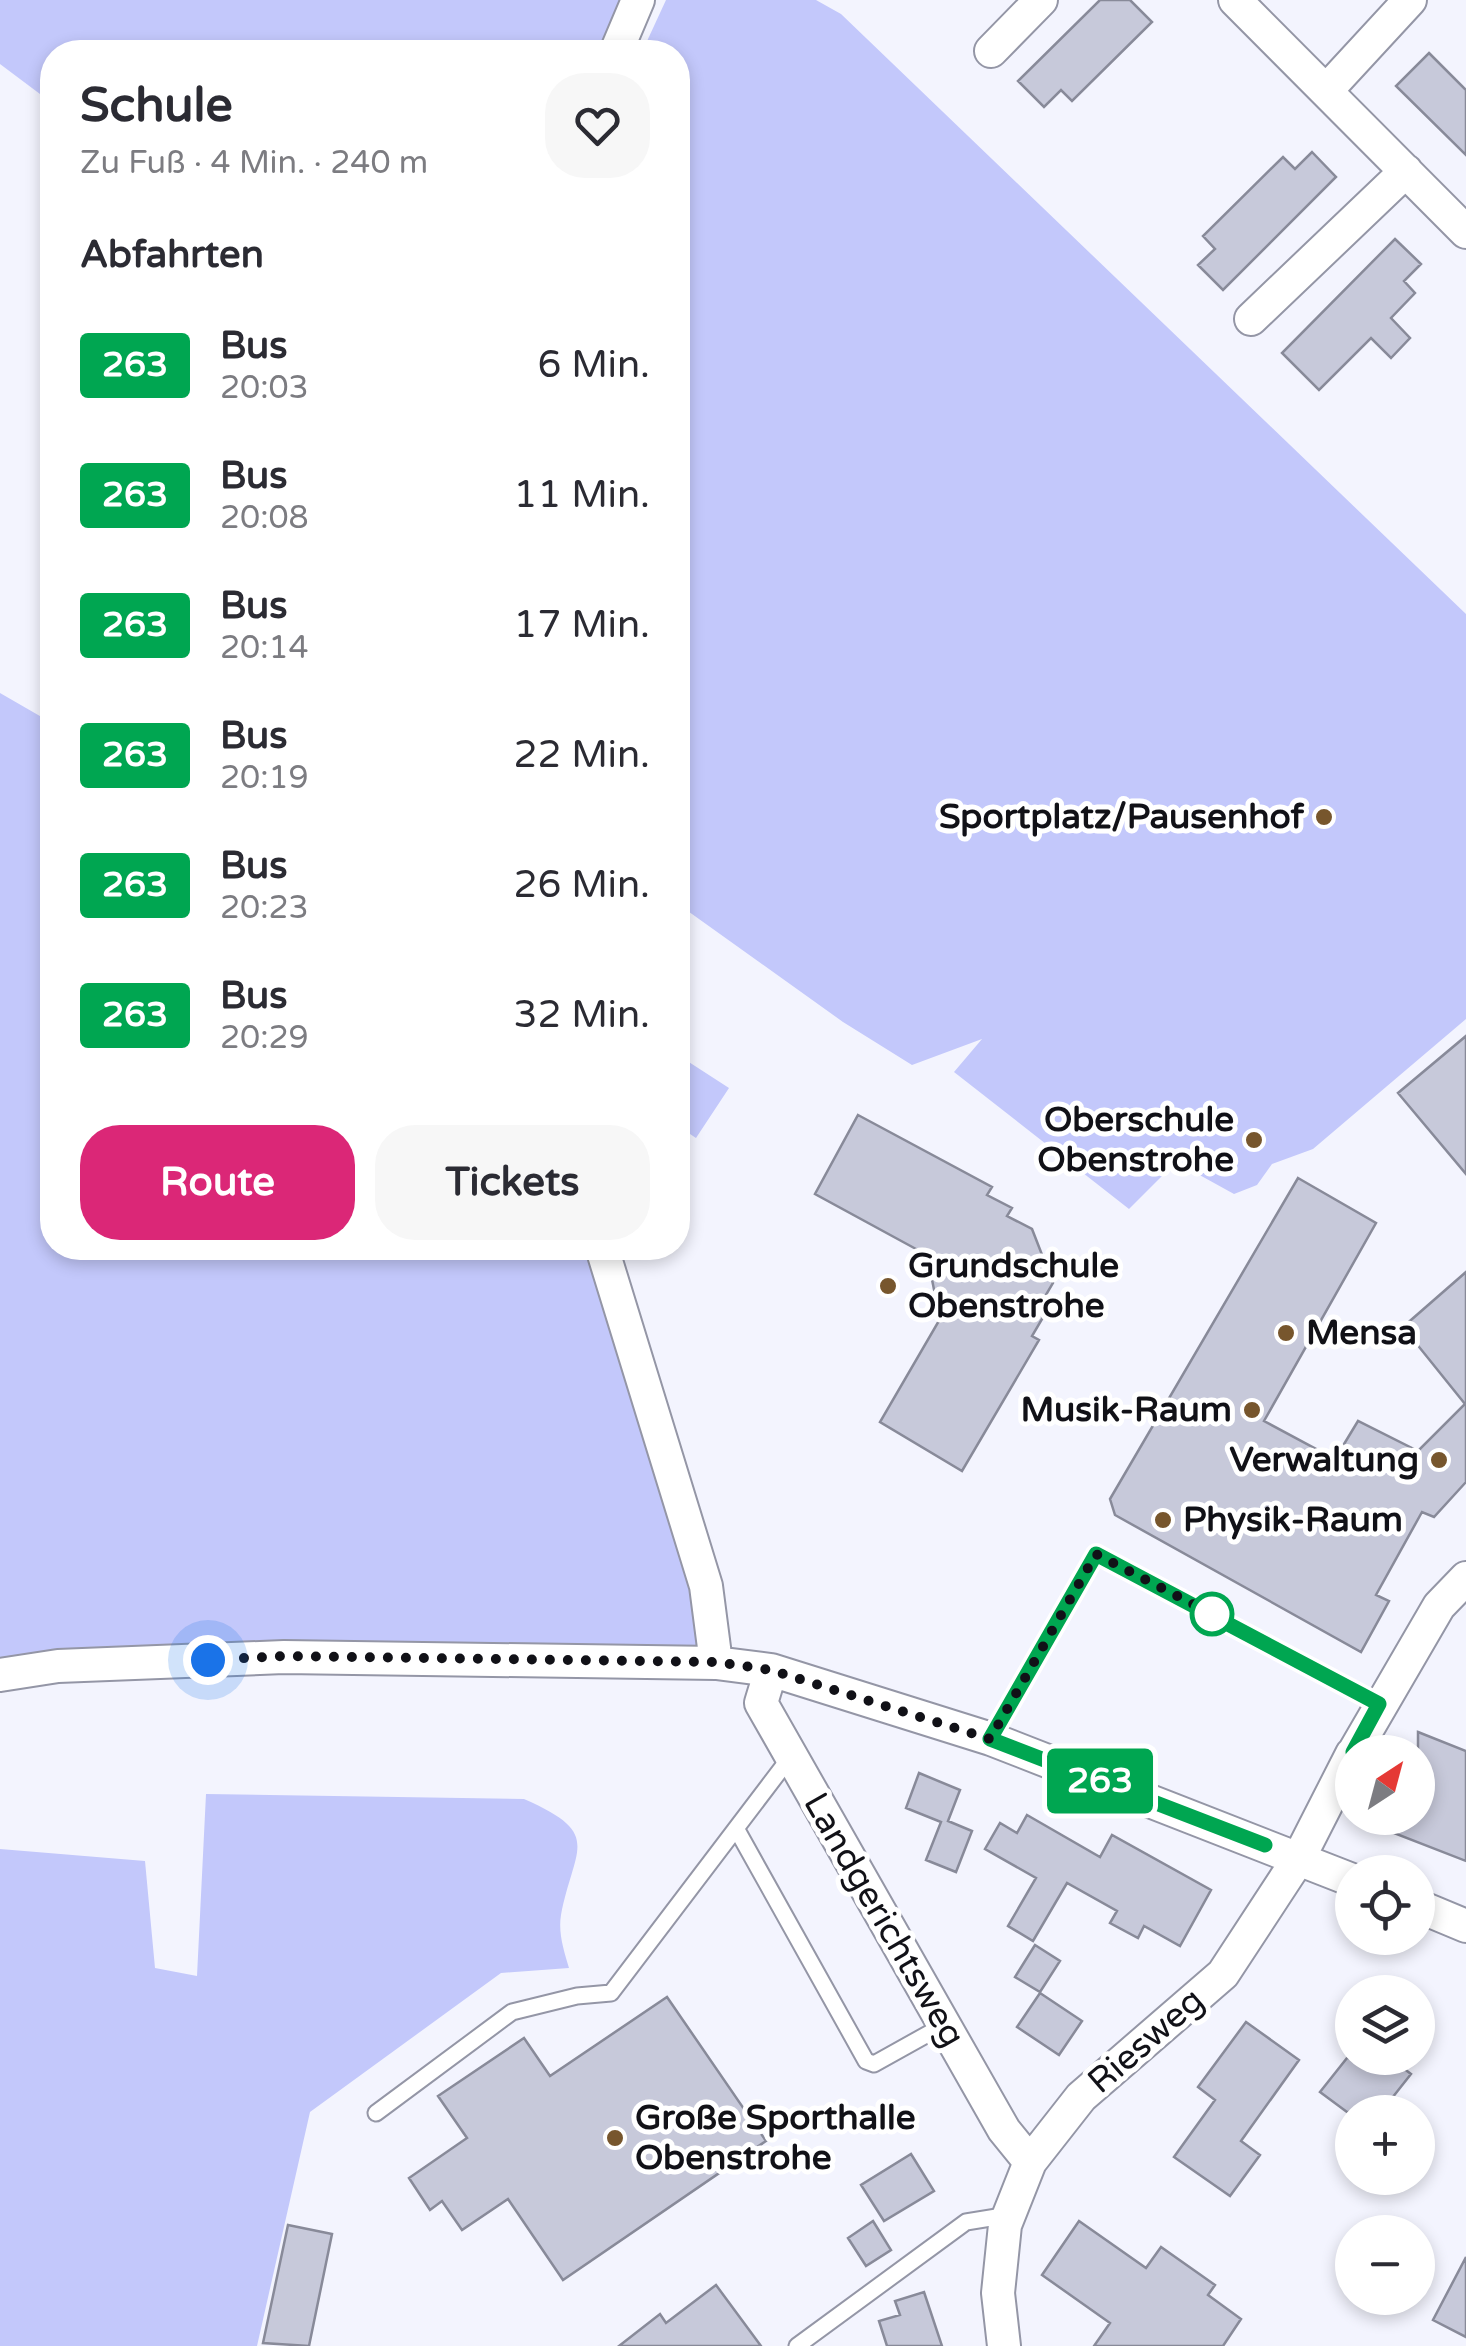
<!DOCTYPE html>
<html lang="de">
<meta charset="utf-8">
<style>
body{margin:0;font-family:"Varela Round",sans-serif;background:#f7f7f7;color:#2b2b33;height:100vh;display:flex;flex-direction:column;font-size:38px;white-space:nowrap}
*{box-sizing:border-box;margin:0}
p{font-size:32px;color:#7c7c81}
.icon{flex:none;width:55px;height:55px;fill:none;stroke:currentColor;stroke-width:2;stroke-linecap:round;stroke-linejoin:round}
.map{position:relative;flex:1;overflow:hidden}
.side{position:absolute;left:40px;top:40px;width:650px;height:1220px;display:flex;flex-direction:column;background:#fff;border-radius:40px;box-shadow:0 5px 15px #0003}
.side>*{flex:none}
.badge{padding:0 20px;border-radius:8px;font-size:35px;line-height:65px}
.needle{width:65px;rotate:36deg}
.controls{position:absolute;left:1335px;top:1735px;display:grid;gap:20px}
.controls a{display:grid;place-items:center;width:100px;height:100px;border-radius:50%;background:#fff;box-shadow:0 5px 15px #0003;font-size:50px}
.you{position:absolute;width:50px;height:50px;margin:-25px;border:8px solid #fff;border-radius:50%;background:#1a73e8;box-shadow:0 0 0 15px #1a73e833}
.map>.badge{position:absolute;translate:-50% -50%;box-shadow:0 0 0 5px #fff}
h2{padding:0 40px;font-size:38px;line-height:90px}
.round{display:grid;place-items:center;flex:none;width:105px;height:105px;border-radius:40px;background:#f7f7f7}
.head{display:flex;align-items:center;justify-content:space-between;height:170px;padding:0 40px}
h1{font-size:48px;font-weight:700;line-height:75px}
.action{display:flex;gap:20px;margin-top:auto;padding:20px 40px}
.action a{flex:1;height:115px;border-radius:40px;background:#db2777;color:#fff;font-size:40px;font-weight:700;line-height:115px;text-align:center}
.action a+a{background:#f7f7f7;color:#2b2b33}
ul{padding:0;list-style:none}
li{display:flex;align-items:center;gap:30px;height:130px;padding:0 40px}
li div{flex:1}
li b{display:block;font-size:38px}
li em{font-style:normal}
li .badge{min-width:110px;font-weight:700;text-align:center}
.map>svg:first-child{display:block}
</style>
<div class="map">
<svg width="1466" height="2346" viewBox="0 0 1466 2346">
<rect width="100%" height="100%" fill="#f3f4fe"/>
<path fill="#c3c8fb" d="M0 0H638L617 52H52V103L0 64Z
M666 0H816L841 14 1466 614V1019L1313 1149 1272 1164 1257 1185 1234 1194 1176 1162 1129 1209 954 1072 982 1039 912 1065 843 1022 678 904V52H642Z
M0 693 52 723V1248H602L716 1663 0 1675Z
M678 1055 729 1088 696 1138 678 1126Z
M206 1794 524 1799C604 1834 574 1847 561 1915 558 1933 564 1951 569 1968L501 1973 310 2112 257 2346H0V1849L145 1861 155 1968 197 1976Z"/>
<path fill="#c7c9da" stroke="#888a99" stroke-width="2.5" d="M1100 0H1130L1152 22 1072 101 1061 90 1044 107 1018 81Z
M1429 53 1466 90V155L1396 86Z
M1312 152 1336 177 1223 290 1198 265 1215 249 1203 236 1283 157 1295 169Z
M1395 239 1421 264 1404 281 1415 293 1391 318 1410 338 1391 358 1371 338 1319 390 1282 353Z
M1466 1036V1174L1398 1093Z
M858 1115 992 1187 987 1195 1012 1208 1007 1216 1032 1229 1053 1283 1037 1310 1045 1314 1032 1336 1039 1340 962 1471 880 1422 940 1319 927 1255 815 1194Z
M1298 1178 1376 1223 1264 1421 1335 1459 1358 1421 1418 1451 1465 1404 1403 1327 1466 1272V1482L1434 1517 1422 1512 1376 1595 1389 1601 1361 1652 1115 1515 1110 1499Z
M1418 1732 1466 1751V1861L1358 1819 1418 1818Z
M919 1773 960 1790 948 1821 972 1831 956 1872 926 1860 941 1822 906 1808Z
M1027 1815 1100 1857 1112 1835 1211 1890 1180 1946 1144 1926 1138 1938 1110 1923 1117 1911 1067 1883 1033 1941 1008 1926 1036 1878 985 1849 1000 1823 1017 1833Z
M1035 1945 1060 1961 1040 1992 1015 1977Z
M1040 1993 1082 2021 1059 2055 1017 2027Z
M667 1997 766 2141 563 2280 508 2199 462 2230 442 2201 430 2210 409 2178 467 2138 438 2096 524 2038 550 2076Z
M1246 2022 1299 2060 1241 2141 1260 2155 1230 2196 1174 2157 1215 2100 1198 2087Z
M1347 2058H1390L1411 2074 1381 2112H1347L1320 2092Z
M911 2154 934 2191 884 2221 861 2185Z
M873 2221 891 2250 866 2266 848 2238Z
M1079 2221 1146 2268 1161 2247 1215 2285 1208 2295 1241 2319 1223 2346H1094L1110 2323 1042 2275Z
M288 2225 332 2234 309 2346 263 2343Z
M1466 2257V2337L1433 2320Z
M716 2285 761 2346H619L660 2314 666 2323Z
M924 2292 942 2346H887L879 2321 900 2315 895 2301Z"/>
<g fill="none" stroke-linecap="round" stroke-linejoin="round">
<g stroke="#9496a6" stroke-width="19">
<path id="service" d="M991 1739 1096 1554 1379 1703
M737 1830 866 2061 874 2064 944 2025
M376 2113 512 2012 577 1996 611 1993 791 1756
M797 2346 966 2222 1009 2215"/>
</g>
<g stroke="#9496a6" stroke-width="36">
<path id="minor" d="M1235 0 1466 232
M991 51 1041 0
M616 52 638 0
M1326 91 1410 0
M1251 319 1406 171
M602 1248 706 1586 716 1663
M771 1670 761 1703 1004 2130 1030 2162
M0 1675 58 1666 284 1657 716 1663 771 1670 991 1739 1352 1880
M1354 1752 1439 1606 1466 1578
M1418 1906 1466 1926
M1004 2346 998 2293 1005 2225 1030 2162 1081 2097 1223 1974 1299 1858 1352 1754"/>
</g>
<use href="#service" stroke="#fff" stroke-width="15"/>
<use href="#minor" stroke="#fff" stroke-width="32"/>
</g>
<g fill="none" stroke-linecap="round" stroke-linejoin="round">
<g stroke="#fff" stroke-width="22">
<path id="line" d="M1265 1845 990 1739 1096 1554 1379 1704 1353 1752"/>
</g>
<use href="#line" stroke="#00a651" stroke-width="15"/>
<path stroke="#111117" stroke-width="10" stroke-dasharray="0 18" d="M208 1660 284 1656 716 1662 771 1670 990 1739 1096 1554 1212 1614"/>
</g>
<g fill="#77562d" stroke="#fff" stroke-width="4">
<circle cx="1324" cy="817" r="10"/>
<circle cx="1254" cy="1140" r="10"/>
<circle cx="888" cy="1286" r="10"/>
<circle cx="1286" cy="1333" r="10"/>
<circle cx="1252" cy="1410" r="10"/>
<circle cx="1439" cy="1460" r="10"/>
<circle cx="1163" cy="1520" r="10"/>
<circle cx="615" cy="2138" r="10"/>
</g>
<circle fill="#fff" stroke="#00a651" stroke-width="5" cx="1212" cy="1614" r="20"/>
<g text-anchor="middle" dominant-baseline="central" stroke-width="10" stroke-linejoin="round" paint-order="stroke">
<g font-size="35" font-weight="bold" fill="#111117" stroke="#fff" text-anchor="end">
<text x="1304" y="817">Sportplatz/Pausenhof</text>
<text x="1234" y="1120">Oberschule<tspan x="1234" dy="40">Obenstrohe</tspan></text>
<text x="908" y="1266" text-anchor="start">Grundschule<tspan x="908" dy="40">Obenstrohe</tspan></text>
<text x="1306" y="1333" text-anchor="start">Mensa</text>
<text x="1232" y="1410">Musik-Raum</text>
<text x="1419" y="1460">Verwaltung</text>
<text x="1183" y="1520" text-anchor="start">Physik-Raum</text>
<text x="635" y="2118" text-anchor="start">Große Sporthalle<tspan x="635" dy="40">Obenstrohe</tspan></text>
</g>
<g font-size="35" fill="#111117" stroke="#fff">
<text transform="translate(884 1920) rotate(60)">Landgerichtsweg</text>
<text transform="translate(1146 2041) rotate(-41)">Riesweg</text>
</g>
</g>
</svg>
<div class="controls">
<a><svg class="needle" viewBox="-14 -14 28 28"><path d="M0-13l5 13h-10z" fill="#e53935"/><path d="M0 13l5-13h-10z" fill="#7c7c81"/></svg></a>
<a><svg class="icon" aria-label="locate" viewBox="0 0 24 24"><circle cx="12" cy="12" r="6"/><path d="M12 2v4M12 18v4M2 12h4M18 12h4"/></svg></a>
<a><svg class="icon" aria-label="layers" viewBox="0 0 24 24"><path d="M12 4l9 5-9 5-9-5zM3 14l9 5 9-5"/></svg></a>
<a>+</a>
<a>−</a>
</div>
<div class="you" style="left:208px;top:1660px"></div>
<b class="badge" style="left:1100px;top:1781px;background:#00a651;color:#fff">263</b>
<section class="side">
<div class="head"><div><h1>Schule</h1><p>Zu Fuß · 4 Min. · 240 m</p></div><a class="round"><svg class="icon" aria-label="heart" viewBox="0 0 24 24"><path d="M12 20l-8-8c-3-5 5-10 8-4 3-6 11-1 8 4z"/></svg></a></div>
<h2>Abfahrten</h2>
<ul>
<li><span class="badge" style="background:#00a651;color:#fff">263</span><div><b>Bus</b><p>20:03</p></div><em>6 Min.</em></li>
<li><span class="badge" style="background:#00a651;color:#fff">263</span><div><b>Bus</b><p>20:08</p></div><em>11 Min.</em></li>
<li><span class="badge" style="background:#00a651;color:#fff">263</span><div><b>Bus</b><p>20:14</p></div><em>17 Min.</em></li>
<li><span class="badge" style="background:#00a651;color:#fff">263</span><div><b>Bus</b><p>20:19</p></div><em>22 Min.</em></li>
<li><span class="badge" style="background:#00a651;color:#fff">263</span><div><b>Bus</b><p>20:23</p></div><em>26 Min.</em></li>
<li><span class="badge" style="background:#00a651;color:#fff">263</span><div><b>Bus</b><p>20:29</p></div><em>32 Min.</em></li>
</ul>
<div class="action"><a>Route</a><a>Tickets</a></div>
</section>
</div>
